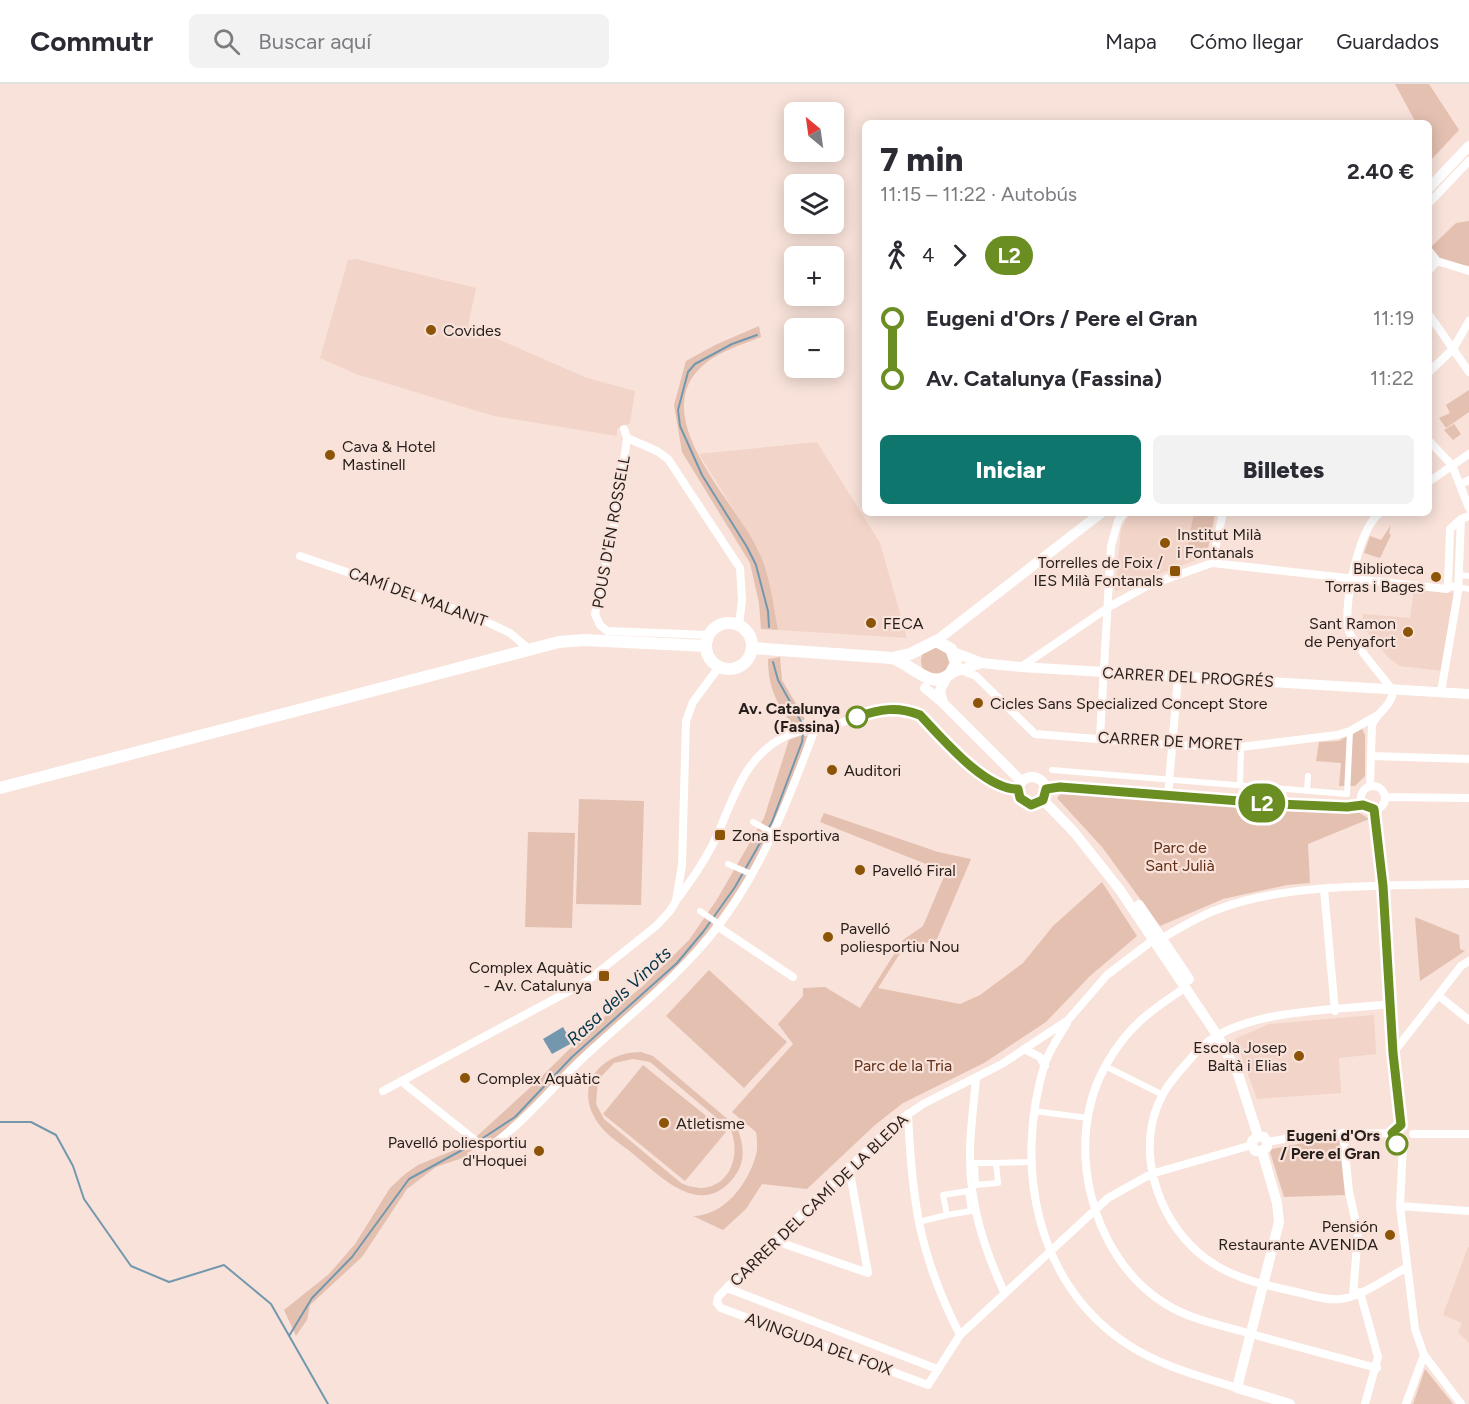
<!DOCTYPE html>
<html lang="es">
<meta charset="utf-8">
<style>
body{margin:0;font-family:Figtree,sans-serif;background:#f2f2f3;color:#2b2b33;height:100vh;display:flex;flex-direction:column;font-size:22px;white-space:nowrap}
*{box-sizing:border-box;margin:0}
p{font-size:20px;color:#7c7c81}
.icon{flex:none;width:33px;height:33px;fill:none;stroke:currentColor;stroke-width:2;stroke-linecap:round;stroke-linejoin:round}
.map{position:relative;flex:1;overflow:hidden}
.sheet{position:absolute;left:862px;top:36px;width:570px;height:396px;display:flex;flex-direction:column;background:#fff;border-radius:9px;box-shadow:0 3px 15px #0003}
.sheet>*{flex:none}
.badge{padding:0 12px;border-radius:20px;font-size:21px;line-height:39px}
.needle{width:39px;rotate:331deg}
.controls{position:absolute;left:784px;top:18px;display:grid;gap:12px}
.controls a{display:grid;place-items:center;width:60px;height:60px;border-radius:9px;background:#fff;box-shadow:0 3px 15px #0003;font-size:30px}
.map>.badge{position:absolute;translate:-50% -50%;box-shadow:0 0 0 3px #fff}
.legs{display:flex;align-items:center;gap:9px;height:66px;padding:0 18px;font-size:20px}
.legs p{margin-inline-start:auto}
.summary{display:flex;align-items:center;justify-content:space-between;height:102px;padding:0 18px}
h1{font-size:33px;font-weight:800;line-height:45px}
.cta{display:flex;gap:12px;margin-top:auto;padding:12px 18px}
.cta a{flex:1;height:69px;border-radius:9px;background:#0f766e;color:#fff;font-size:24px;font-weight:800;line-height:69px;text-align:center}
.cta a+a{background:#f2f2f3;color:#2b2b33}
ul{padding:0 18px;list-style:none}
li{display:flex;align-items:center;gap:21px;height:60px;font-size:22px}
li i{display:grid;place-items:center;width:9px;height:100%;margin:0 8px;background:currentColor}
li i::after{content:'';width:15px;height:15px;margin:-8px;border:4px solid;border-radius:50%;background:#fff}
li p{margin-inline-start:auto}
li:first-child i{background:linear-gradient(#0000 50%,currentColor 0)}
li:last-child i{background:linear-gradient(currentColor 50%,#0000 0)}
header{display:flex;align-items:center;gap:36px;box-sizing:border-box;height:84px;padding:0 30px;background:#fff;border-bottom:2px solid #e1e1e2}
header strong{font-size:28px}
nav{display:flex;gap:33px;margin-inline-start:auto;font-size:21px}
.search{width:420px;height:54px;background:#f2f2f3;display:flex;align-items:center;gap:15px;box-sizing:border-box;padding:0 21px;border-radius:9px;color:#7c7c81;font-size:22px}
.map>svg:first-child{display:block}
</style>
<header>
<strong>Commutr</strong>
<div class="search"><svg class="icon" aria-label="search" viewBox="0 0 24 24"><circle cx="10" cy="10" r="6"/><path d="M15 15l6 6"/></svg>Buscar aquí</div>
<nav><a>Mapa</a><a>Cómo llegar</a><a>Guardados</a></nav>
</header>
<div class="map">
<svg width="1469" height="1320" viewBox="0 0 1469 1320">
<rect width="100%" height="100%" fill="#f8e2d9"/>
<path fill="#f2d4c8" d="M356 175 476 204 468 242 587 294 635 307 630 339 617 345V352L494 332 356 290 320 274 348 176Z
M817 358 880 459 907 554 778 546 759 466 699 370Z
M1130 429H1216L1207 472 1115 507 1121 445Z
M1414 505 1456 509 1443 587 1400 582 1390 575 1362 542 1363 530 1410 534Z
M1374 931 1376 970 1339 974 1341 1009 1257 1015 1235 955 1269 940Z
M1468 1163H1469V1259L1458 1248 1462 1239 1443 1231Z"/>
<path fill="#e4c0b1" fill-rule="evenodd" d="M1395 0H1429L1459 46 1430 77V39H1416Z
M1469 137V182L1440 176 1430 164 1456 139Z
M759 242 761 253C744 260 723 266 707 278 641 329 735 416 758 466 770 490 773 520 778 546L761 545 759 519 750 479 682 368 674 321 686 277 715 261Z
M1469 306V328L1446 344 1439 334 1450 329 1446 321Z
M1454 340 1461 350 1453 356 1444 346Z
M1194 429H1215L1207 468 1187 464Z
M1391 441 1389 449 1391 451 1380 474 1364 469 1370 452 1381 456Z
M921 577a15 15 0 1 1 30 0a15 15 0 1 1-30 0Z
M780 573 782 596 805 635 793 641C776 620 768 602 768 575Z
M1362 644 1365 651V692L1355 702H1339L1341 679 1316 677 1319 658 1339 657Z
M800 652H807C783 742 732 828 666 895 612 950 552 1000 496 1054L467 1069 468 1072 436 1083 407 1105 362 1173 310 1221 307 1236 296 1252 284 1226 329 1190 355 1160 390 1104 405 1090 418 1081 459 1064 476 1053 534 1000 592 943 643 902 689 856 716 817 764 734 789 656Z
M1061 709 1357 727 1369 735 1308 760 1310 799 1287 801 1223 815 1160 842 1102 763 1057 714Z
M579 715 644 717 641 821 576 820Z
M824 729 938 768 971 775 937 855 921 861 906 860 878 904 960 920 980 911 1023 879 1053 842 1102 798 1137 852 1090 892 1046 938 984 979 903 1019 875 1041 807 1105 762 1100 746 1125 723 1146 693 1132C724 1132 748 1100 756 1071 758 1065 757 1055 756 1048L732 1028 793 960 778 940 803 912V904L825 903 860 924 903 856 923 842 946 788 820 738Z
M528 748 575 749 572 844 525 843Z
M1415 833 1459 851 1460 865 1465 867 1420 897Z
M709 886 787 958 744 1004 666 932Z
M641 968 653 972 737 1043C745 1064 746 1081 730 1098 697 1133 658 1090 632 1069 621 1060 606 1051 598 1039 572 1002 601 968 641 968ZM633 975 650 978 731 1046C744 1082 719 1117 681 1099L604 1035 596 1020 598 996 614 979Z
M643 981 726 1048 685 1097 603 1030Z
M1339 1056 1345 1111 1284 1113 1270 1068 1272 1065 1313 1057Z
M1425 1285 1453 1320H1413Z"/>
<path fill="#7398ae" d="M563 943 572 959 552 970 543 955Z"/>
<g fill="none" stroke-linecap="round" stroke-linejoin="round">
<path stroke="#7398ae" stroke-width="2" d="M757 251 732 260 695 280 688 288 678 326 680 342 702 391 747 463 756 481 768 527 769 543
M773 578 778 596 804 643
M0 1038H31L56 1051 73 1082 84 1115 131 1182 169 1198 224 1181 271 1220 328 1320
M480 1056 515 1033 572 973 677 879 703 848 735 803 772 738 802 658 803 649
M289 1252 312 1214 352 1173 409 1095 475 1059"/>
<path stroke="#fff" stroke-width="6" d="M1459 491 1469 492
M1458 503 1469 505
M1052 686 1347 710 1350 647
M1240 701 1241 663
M1307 707 1308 692
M753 738 775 750
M728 780 751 790
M700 827 719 840
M1105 982 1163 1011
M1034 1027 1088 1034
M975 1079H996L998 1099 976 1101Z
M996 1079 1030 1078
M968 1107 971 1127 947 1131 943 1111Z
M918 1138 947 1131"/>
<path stroke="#fff" stroke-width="8" d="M1430 118 1469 77
M1430 168 1437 177 1469 187
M1430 185 1437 177
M1430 232 1469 288
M1430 287 1453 265 1469 237
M624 345 627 354 617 428 595 530 600 541 607 547 709 551
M627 354 657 367 668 375 740 484 742 516 739 541
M1430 358 1452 381 1469 424
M1430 397 1469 370
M1461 400 1469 396
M300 472 472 531 510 549 530 566
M1212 479 1223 429
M1448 502 1450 445 1461 435 1469 432
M1021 583 1109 523 1147 502 1212 479 1447 505 1448 502 1458 503
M961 586 976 592 1035 650 1172 661 1241 663 1337 651 1350 647 1376 632
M1441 608 1458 508 1461 435
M1100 653 1111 462 1118 437 1124 429
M1371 672 1469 675
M1370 702 1372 641C1377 628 1392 622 1393 607 1384 594 1352 558 1349 547 1342 524 1359 442 1380 429
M1361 714a12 12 0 1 1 24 0a12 12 0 1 1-24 0Z
M1046 704 1060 703 1278 720 1347 723 1363 721
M1168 711 1178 593
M1385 713 1469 714
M1374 725 1383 802 1393 969 1401 1041
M1324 806 1335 927
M678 814C691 797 703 779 713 760 732 721 741 676 782 654 799 644 821 645 840 639 868 630 891 619 920 631 942 654 985 706 1018 705
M717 842 793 893
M1162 854C1180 844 1199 832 1219 825 1289 798 1393 802 1469 800
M1153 856 1107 891 1068 936 1002 980 923 1020 894 1040 737 1193 718 1213 717 1219 721 1224 928 1301 960 1251 1108 1114 1151 1090 1252 1061
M1186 903C1150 927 1127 943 1106 981 1062 1058 1091 1173 1164 1219 1187 1234 1215 1240 1241 1247 1286 1260 1332 1272 1377 1284
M1439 912 1469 936
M1391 920C1339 926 1264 925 1218 951 1205 958 1194 970 1185 981 1177 990 1169 999 1163 1010 1134 1063 1156 1133 1200 1170 1226 1192 1259 1200 1292 1207 1307 1210 1326 1217 1341 1215 1363 1212 1386 1194 1406 1184
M1067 939C1060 951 1050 965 1045 979 1014 1080 1034 1198 1127 1260 1160 1282 1200 1292 1237 1304
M1024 965 1040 973 1045 982
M1393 969 1461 882 1469 877
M976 995C974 1019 970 1045 970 1069 969 1119 984 1164 1004 1208
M401 997 486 1065C523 1041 550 1005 582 975 629 931 680 892 719 841 764 781 789 714 815 645
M383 1007 586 898 656 842 670 827 676 817 682 781 686 637 693 618 719 583
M908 1030C912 1118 919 1171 960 1251
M1343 1049 1349 1108 1358 1148 1353 1211
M1392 1049 1394 1057 1403 1061
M1413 1050H1469
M1267 1058 1307 1051 1392 1049
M1403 1061 1400 1122 1415 1245 1424 1271 1461 1320
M1400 1122 1469 1127
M773 1156 868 1189 849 1083
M727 1204 937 1285
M1360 1208 1378 1273 1365 1320
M1406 1320 1424 1271"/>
<path stroke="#fff" stroke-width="10" d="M1430 103 1469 62
M936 557 1101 429
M953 568 982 579 1021 583 1469 610
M951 589 982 579
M925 604 943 619 1022 698
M943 619 940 606 947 593
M1018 707a14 14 0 1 1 28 0a14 14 0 1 1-28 0Z
M1043 716 1074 748 1120 806 1217 951 1238 990 1258 1052
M1139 821 1189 895
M1258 1052 1252 1057V1061L1255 1067H1262
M1258 1052 1264 1053 1267 1058V1063L1262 1067
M1262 1067 1277 1119 1279 1138 1237 1304 1290 1320"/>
<path stroke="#fff" stroke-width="12" d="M706 562a23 23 0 1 1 46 0a23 23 0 1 1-46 0Z
M752 564 892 574C912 580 931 608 951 589L956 579 951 565 936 557 910 570 892 574
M0 704 559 558 584 556 706 562"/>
</g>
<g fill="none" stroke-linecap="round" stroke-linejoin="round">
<g stroke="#fff" stroke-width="14">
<path id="line-1" d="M857 633C880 625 897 622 920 631 942 654 985 706 1018 705L1020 714 1031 721 1043 716 1046 705 1060 703 1278 720 1347 723 1363 721 1374 725 1383 802 1393 969 1401 1041 1392 1049 1397 1060"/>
</g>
<use href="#line-1" stroke="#6b8e23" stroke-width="9"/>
</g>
<g fill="#8b5407" stroke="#f8e2d9" stroke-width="2">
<circle cx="431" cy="246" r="6"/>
<circle cx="330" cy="371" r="6"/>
<circle cx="1165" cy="459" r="6"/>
<rect x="1169" y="481" width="12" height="12" rx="3"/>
<circle cx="1436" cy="493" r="6"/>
<circle cx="871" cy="539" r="6"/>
<circle cx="1408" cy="548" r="6"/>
<circle cx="978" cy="619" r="6"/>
<circle cx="832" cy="686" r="6"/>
<rect x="714" y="745" width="12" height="12" rx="3"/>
<circle cx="860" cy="786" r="6"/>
<circle cx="828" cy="853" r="6"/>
<rect x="598" y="886" width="12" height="12" rx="3"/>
<circle cx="1299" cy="972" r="6"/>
<circle cx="465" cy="994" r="6"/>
<circle cx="664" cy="1039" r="6"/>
<circle cx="539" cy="1067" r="6"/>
<circle cx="1390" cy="1151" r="6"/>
</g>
<g fill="#fff" stroke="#6b8e23" stroke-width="3">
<circle cx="857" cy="633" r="10"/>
<circle cx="1397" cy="1060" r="10"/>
</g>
<g text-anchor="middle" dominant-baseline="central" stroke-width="4.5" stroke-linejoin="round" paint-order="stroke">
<g font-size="16" fill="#261e1b" stroke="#f8e2d9" text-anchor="start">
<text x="443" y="246">Covides</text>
<text x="342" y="362">Cava &amp; Hotel<tspan x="342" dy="18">Mastinell</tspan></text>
<text x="1177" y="450">Institut Milà<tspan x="1177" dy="18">i Fontanals</tspan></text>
<text x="1163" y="478" text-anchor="end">Torrelles de Foix /<tspan x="1163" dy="18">IES Milà Fontanals</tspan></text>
<text x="1424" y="484" text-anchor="end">Biblioteca<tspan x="1424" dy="18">Torras i Bages</tspan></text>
<text x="883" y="539">FECA</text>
<text x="1396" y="539" text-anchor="end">Sant Ramon<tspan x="1396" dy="18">de Penyafort</tspan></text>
<text x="990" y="619">Cicles Sans Specialized Concept Store</text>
<text x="844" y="686">Auditori</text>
<text x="732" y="751">Zona Esportiva</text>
<text x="872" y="786">Pavelló Firal</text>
<text x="840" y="844">Pavelló<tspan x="840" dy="18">poliesportiu Nou</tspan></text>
<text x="592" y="883" text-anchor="end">Complex Aquàtic<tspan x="592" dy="18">- Av. Catalunya</tspan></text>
<text x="1287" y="963" text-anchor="end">Escola Josep<tspan x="1287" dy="18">Baltà i Elias</tspan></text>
<text x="477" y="994">Complex Aquàtic</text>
<text x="676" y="1039">Atletisme</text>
<text x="527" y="1058" text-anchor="end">Pavelló poliesportiu<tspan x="527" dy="18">d'Hoquei</tspan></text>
<text x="1378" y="1142" text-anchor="end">Pensión<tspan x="1378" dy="18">Restaurante AVENIDA</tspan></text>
</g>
<g font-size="16" fill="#261e1b" stroke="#f8e2d9">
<text transform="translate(611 448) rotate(-80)">POUS D'EN ROSSELL</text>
<text transform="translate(418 513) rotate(20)">CAMÍ DEL MALANIT</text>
<text transform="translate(1188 593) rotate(3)">CARRER DEL PROGRÉS</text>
<text transform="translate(1170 657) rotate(3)">CARRER DE MORET</text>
<text transform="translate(819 1116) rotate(-44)">CARRER DEL CAMÍ DE LA BLEDA</text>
<text transform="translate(819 1260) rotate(20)">AVINGUDA DEL FOIX</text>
</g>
<g font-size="16" font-weight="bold" fill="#261e1b" stroke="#f8e2d9" text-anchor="end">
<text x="840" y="624">Av. Catalunya<tspan x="840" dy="18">(Fassina)</tspan></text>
<text x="1380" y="1051">Eugeni d'Ors<tspan x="1380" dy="18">/ Pere el Gran</tspan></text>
</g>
<g font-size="16" fill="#612e16" stroke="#f8e2d9">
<text x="1180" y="763">Parc de<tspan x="1180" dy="18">Sant Julià</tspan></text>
<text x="903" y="981">Parc de la Tria</text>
</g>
<g font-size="18" font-style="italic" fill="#00334a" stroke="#f8e2d9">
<text transform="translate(619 912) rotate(-43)">Rasa dels Vinots</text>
</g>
</g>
</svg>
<div class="controls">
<a><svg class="needle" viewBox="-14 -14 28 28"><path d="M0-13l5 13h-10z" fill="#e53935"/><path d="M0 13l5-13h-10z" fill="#7c7c81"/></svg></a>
<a><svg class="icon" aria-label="layers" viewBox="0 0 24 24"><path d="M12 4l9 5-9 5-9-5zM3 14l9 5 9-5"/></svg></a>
<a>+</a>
<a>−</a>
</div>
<b class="badge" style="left:1262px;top:719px;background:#6b8e23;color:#fff">L2</b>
<section class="sheet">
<div class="summary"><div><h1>7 min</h1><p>11:15 – 11:22 · Autobús</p></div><b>2.40 €</b></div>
<div class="legs"><svg class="icon" aria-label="walk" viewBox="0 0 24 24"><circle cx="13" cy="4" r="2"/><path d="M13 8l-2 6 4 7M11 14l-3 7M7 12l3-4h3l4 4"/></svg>4<svg class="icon" aria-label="forward" viewBox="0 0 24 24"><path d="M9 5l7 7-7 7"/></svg><b class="badge" style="background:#6b8e23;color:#fff">L2</b></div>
<ul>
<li><i style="color:#6b8e23"></i><b>Eugeni d'Ors / Pere el Gran</b><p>11:19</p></li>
<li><i style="color:#6b8e23"></i><b>Av. Catalunya (Fassina)</b><p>11:22</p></li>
</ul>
<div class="cta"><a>Iniciar</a><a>Billetes</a></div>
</section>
</div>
